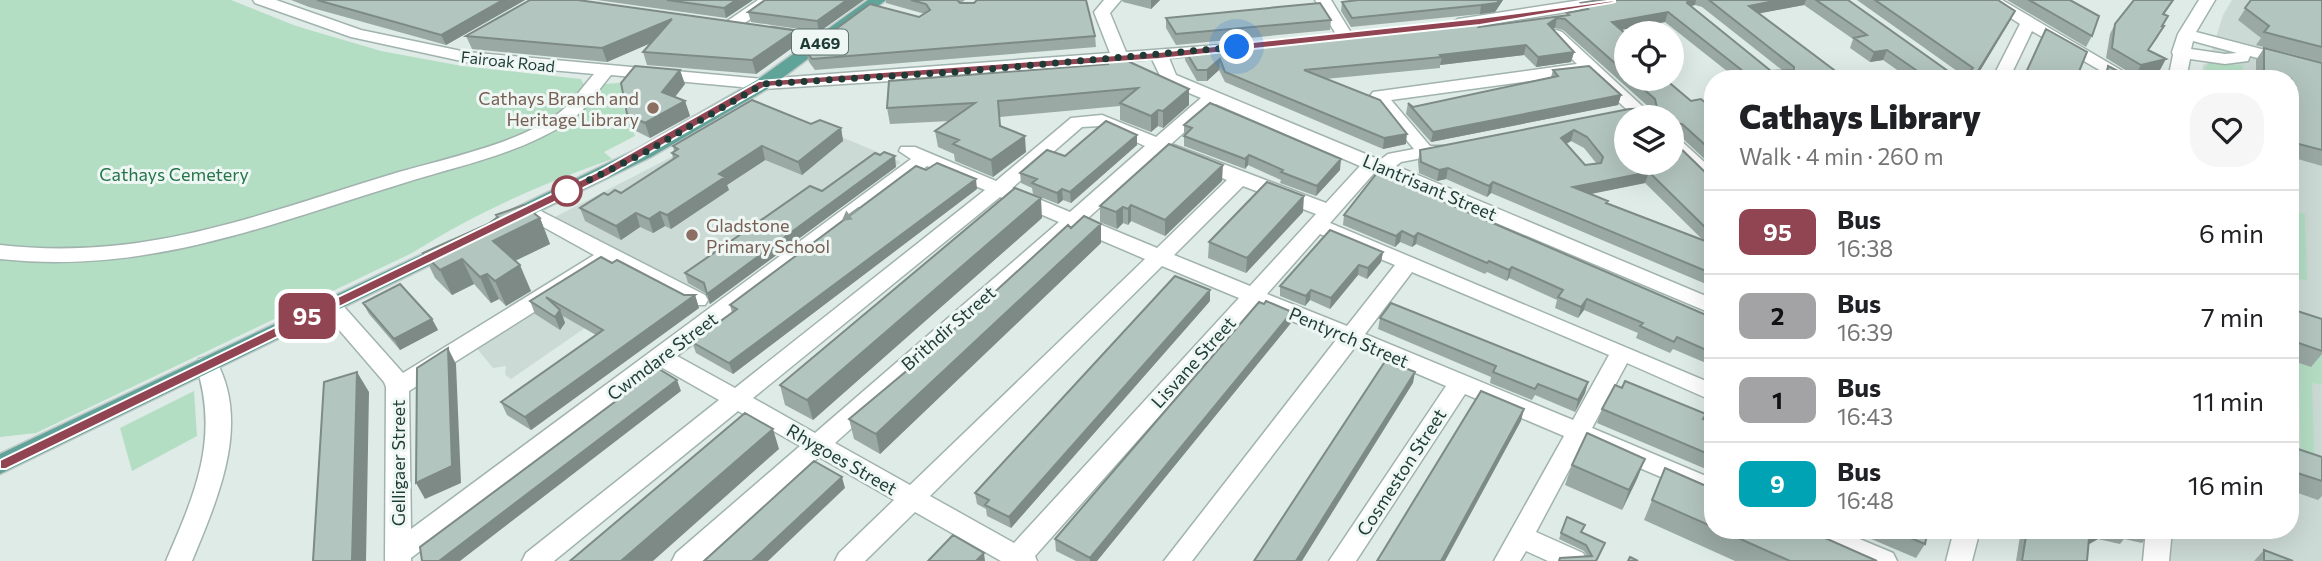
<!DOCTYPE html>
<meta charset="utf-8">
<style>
body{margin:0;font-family:Commissioner,sans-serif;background:#f6f6f6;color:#202124;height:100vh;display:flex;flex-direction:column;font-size:26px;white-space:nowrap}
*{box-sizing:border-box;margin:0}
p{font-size:23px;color:#757577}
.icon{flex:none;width:38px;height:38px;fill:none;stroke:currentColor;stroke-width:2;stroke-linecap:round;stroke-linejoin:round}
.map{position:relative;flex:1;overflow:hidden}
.sheet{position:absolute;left:1704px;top:70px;width:595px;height:469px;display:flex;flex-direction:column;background:#fff;border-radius:28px;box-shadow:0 7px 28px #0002}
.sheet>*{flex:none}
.badge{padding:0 14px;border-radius:10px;font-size:24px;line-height:46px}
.fabs{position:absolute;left:1614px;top:21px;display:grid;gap:14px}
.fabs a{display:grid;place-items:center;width:70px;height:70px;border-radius:50%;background:#fff;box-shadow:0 7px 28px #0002;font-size:35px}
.you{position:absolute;width:35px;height:35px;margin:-18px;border:5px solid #fff;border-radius:50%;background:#1a73e8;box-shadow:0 0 0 10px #1a73e833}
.map>.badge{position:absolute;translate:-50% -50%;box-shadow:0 0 0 4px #fff}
.round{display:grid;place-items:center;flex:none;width:74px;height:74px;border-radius:28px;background:#f6f6f6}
.head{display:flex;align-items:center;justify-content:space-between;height:119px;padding:0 35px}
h1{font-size:33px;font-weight:800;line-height:52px}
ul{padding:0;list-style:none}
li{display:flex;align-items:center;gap:21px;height:84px;padding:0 35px;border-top:2px solid #e0e0e0}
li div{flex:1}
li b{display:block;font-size:26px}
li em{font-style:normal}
li .badge{min-width:77px;font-weight:700;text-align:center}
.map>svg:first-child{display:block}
</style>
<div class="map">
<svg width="2322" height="561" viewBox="0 0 2322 561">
<rect width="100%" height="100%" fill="#deebe6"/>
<path fill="#ccdad5" d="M2232 0H2322V561H2166L2168 530H2291V79H2202L2203 65 2208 63 2223 15Z
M768 106 901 162 709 304 551 219 689 148 753 107Z
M650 283 511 379 505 375 506 366 493 368 475 346 553 298Z"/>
<path fill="#b4dec4" d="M0 0H231L296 26 381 51 462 66 581 79 584 85C603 86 618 81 637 83L622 103 635 136 604 152 612 159C541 184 475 213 412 253L36 433 0 437Z
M2208 63 2243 65V79H2220L2205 70Z
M2295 211 2305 214 2307 280 2296 279Z
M2322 338V385L2312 383 2315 475 2301 470 2299 363 2310 367Z
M194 391 197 436 132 471 120 428Z"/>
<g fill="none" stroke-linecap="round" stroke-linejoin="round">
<g stroke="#a1b3ae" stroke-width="3">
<path id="minor" d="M253 0H276L361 30 466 52 763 79 1110 53 1094 12 1104 0H1121L1110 13 1126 52 1220 45 1222 49 1214 54 1169 58 1176 75 1380 160 1388 154 1414 149 1373 100 1370 96 1373 92 1577 64 1548 35 1556 30 1562 32 1654 117H1635L1587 73 1391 100 1430 146H1443L1445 150 1443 154 1401 162 1396 166 1713 299V314L1375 172 1330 223 1713 384V401L1627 363 1592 428 1713 479V499L1583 444 1536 532 1583 553 1587 561H1548L1526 551 1520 561H1494L1564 436 1465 394 1356 561H1329L1446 386 1355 347 1192 561H1164L1336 340 1257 306 1035 556 1037 561H1001L915 512 865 561H835L839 553 894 500 819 457 703 561H672L676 553 800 446 738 411 554 561H522L526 553 719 400 661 367 411 558V561H385L386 387 384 382 322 310 319 305 322 300 330 298 338 300 403 373 594 255 520 214 517 210 520 206 527 204 705 295 708 300 705 305H689L610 264 409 391 411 529 911 159 899 151 901 147H915L996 181 1071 118 1102 115 1156 137 1201 98 1163 82 1152 59 923 79 763 89 611 75C598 90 585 112 568 122 520 154 458 166 404 183 267 225 147 275 0 259V245C147 262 262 213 399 172 444 159 523 142 559 113 572 103 583 86 594 74L466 62 351 37 255 3ZM1216 104 1360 166 1326 203 1171 144ZM1100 126 1145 146 1070 212 1012 188 1082 127ZM1160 153 1227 180 1157 248 1087 219ZM927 166 985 190 735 388 677 356ZM1243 186 1316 214 1250 286 1174 255ZM1000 197 1059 222 815 433 753 398ZM1075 229 1145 259 910 485 835 443ZM1320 234 1395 265 1347 326 1267 294ZM1162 266 1239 298 1014 543 930 496ZM1412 272 1609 355 1573 420 1365 334Z
M758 0H777L735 30H723L721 27 723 24Z
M1315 0H1331L1353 36 1351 39H1339Z
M1581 0H1619L1611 5 1458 29 1450 24 1458 19Z
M1983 0H2002L2136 79H2115L2032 31 2009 79H1992L2020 24Z
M2199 0H2215L2196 32 2322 65V75L2250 56 2248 61 2225 64 2190 59 2186 79H2168L2173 55 2172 52 2178 34ZM2193 41 2237 53 2225 54 2191 49Z
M772 27 823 35 831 40 823 45 766 35 764 32 766 29Z
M1671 136 1677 137 1713 170V186L1706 184 1671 151Z
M207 357 215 359C252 423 217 500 192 561H166C195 494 220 438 196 365L199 359Z
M1798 530H1838L1893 553 1897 561H1857L1802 537Z
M1954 530H1980L1972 561H1946Z
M2146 530H2172L2169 561H2143Z"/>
</g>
<g stroke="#c0c8c7" stroke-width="3">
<path id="major" d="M868 0H886L769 88 651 157 511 225H497L494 221 497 217 637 149 757 80Z
M450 241 457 242 460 247 457 252 0 474V454Z"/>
</g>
<use href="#minor" fill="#fff" fill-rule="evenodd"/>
<use href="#major" fill="#5fa399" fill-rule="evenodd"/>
</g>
<path fill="#9aa9a4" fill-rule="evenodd" d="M291 0H525L446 45 309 7Z
M597 0H753L726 18Z
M765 0H864L819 32 751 22 748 12Z
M886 0H965L961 3 1095 36 1096 47 815 70 809 62 806 51 919 17 925 14 886 3Z
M1122 0H1160L1151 9 1123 2Z
M1503 0 1495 12 1480 14 1351 27 1341 11 1342 2Z
M1599 0H1848L1948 71H1957L1857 0H1998L2015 11 2010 21 1975 79H1910L1883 60 1870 62 1850 48 1853 39 1804 5 1759 13 1846 79H1737L1665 22 1621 30 1626 34V79H1666L1691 101 1713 109V167L1679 135 1672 134V140L1708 175 1713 176V287L1491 193 1487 197 1446 179 1437 181 1419 173 1418 161 1420 150 1650 108 1563 30 1555 28 1552 29 1574 52 1571 62 1536 67 1524 55 1440 65V68L1325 79 1406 144 1383 149 1225 82 1219 70 1207 81H1197L1185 60V50L1485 19 1483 27 1566 16 1567 13 1579 11 1581 3ZM1695 5 1702 7 1782 70 1771 71 1690 6ZM1571 141 1584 148 1597 164 1585 165 1566 144ZM1645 183 1703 240 1607 203 1591 194Z
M2007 0H2070L2092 36 2086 47Z
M2134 0H2174L2164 15 2158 37 2149 50 2160 70 2135 76 2106 58 2110 34 2115 24Z
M2251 0H2322V62L2256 45 2261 38 2238 20Z
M1166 18 1331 20 1330 30 1176 45 1166 28Z
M799 31 802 45 798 47 796 45 756 74 647 65 643 52 651 43 607 62 472 49 466 36Z
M2264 48 2322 63V166L2291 157V79H2256V60Z
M1107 61 1189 105 1163 128 1158 126 1151 132 1120 120V106L1000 117V127L1026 152 993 177 955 161 954 154 938 147 935 131 950 121 890 124 887 108 1107 64Z
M2108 66 2118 71 2117 74 2128 79H2103V75Z
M1553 70 1621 95 1618 105 1431 142 1406 114 1408 103 1413 107 1551 77Z
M685 84 675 97 685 101 690 116 650 138 632 129 627 114Z
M811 124 841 128 843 141 802 175 765 160 727 185 729 190 671 229 665 226 653 233 640 227 621 240 585 221 580 208 608 195 621 193 673 159 672 153 674 151 673 146Z
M1184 125 1340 170 1316 196 1280 183 1281 180 1248 165 1245 169 1184 146Z
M1137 135V145L1071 203 1063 200 1058 204 1033 194 1032 188 1021 183 1020 173 1065 156Z
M896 167 710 304 707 294 688 283 685 273 822 191Z
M1377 173 1713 318V366L1673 349 1670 353 1636 338 1638 333 1584 310 1578 318 1555 308 1557 300 1509 278 1507 281 1487 272 1485 274 1416 244 1412 247 1400 242 1395 247 1343 225 1344 215Z
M1222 181 1165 236 1131 221 1128 225 1123 223 1117 229 1100 222V206Z
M977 189 733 374 696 353 692 342 732 313 730 305Z
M1303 212 1246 273 1208 258 1209 242Z
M540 218 550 244 515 261 531 291 506 306 499 299 491 303 474 284 452 295 435 278 423 253Z
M1042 218 813 420 785 405 780 385Z
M1071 228 1101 243 880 454 854 439 849 419 928 353Z
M1383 252 1381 262 1367 279 1358 275 1330 309 1310 300 1305 306 1280 296V286Z
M612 263 684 295H695L699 308 531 430 507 415 501 402 596 335 563 316 565 323 560 330 535 314 530 301Z
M1210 301 1011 528 987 516 986 509 977 504 975 493Z
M363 303 432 319 438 330 400 350 369 314Z
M2291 309 2322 325V354L2311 367 2293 361 2295 448 2322 457V496L2318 500 2295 492 2296 497 2291 502Z
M1380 318 1588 382 1585 393 1575 412 1535 395 1532 400 1490 383 1491 377 1378 329Z
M1291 323 1097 561H1076L1056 551 1055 539Z
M1602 409 1704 419 1713 423V472L1597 423Z
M1645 459 1637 479 1622 510 1565 485 1572 465Z
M1665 468 1713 489V530H1807L1877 561H1735L1644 520Z
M1850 530H1928L1925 544 1916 558Z
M2021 530H2151V532L2142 543 2124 539 2120 544 2098 539 2088 544 2087 561H2016Z
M1561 533H1582L1603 548 1597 561 1587 556 1584 551 1559 539Z
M2264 550 2293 561H2254Z"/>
<path fill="#7d8a86" d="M503 0H525L446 45 441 35Z
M736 0H753L726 18 724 8Z
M847 0H864L819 32 817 21Z
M1151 0H1160L1151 9Z
M1499 0H1503L1495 12 1480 14 1481 5Z
M1688 0H1696L1695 5 1687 7 1684 13Z
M1779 0H1806L1804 5 1746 16 1749 6Z
M2015 11 2010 21 1975 79H1973Z
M1668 12 1665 22 1609 32 1612 22Z
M1557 18 1555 28 1545 35 1548 24Z
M672 19 676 32 607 62 602 48Z
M799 31 802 45 798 47 795 34Z
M793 32 796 45 756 74 752 60Z
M1526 45 1524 55 1440 65 1442 57 1440 55Z
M1887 50 1883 60 1870 62 1874 52Z
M1574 52 1571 62 1536 67 1538 57Z
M1220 59 1219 70 1207 81V70Z
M2166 59 2160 70 2135 76 2141 65Z
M680 70 685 84 667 107 662 92Z
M2114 73 2110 79H2105L2107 74Z
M1189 89V105L1163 128V111Z
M1621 95 1618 105 1431 142 1433 132Z
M685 101 690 116 650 138 645 123Z
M1158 110V126L1151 132V116Z
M841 128 843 141 802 175 798 162Z
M1574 130 1571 141 1558 149 1561 138Z
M1407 134 1406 144 1383 149 1384 138Z
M1137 135V145L1071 203 1070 192Z
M1025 136 1026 152 993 177 991 160Z
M762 146 765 160 727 185 729 190 671 229 667 215 719 174Z
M1249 155 1248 165 1245 169V159Z
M895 156 896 167 710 304 707 294Z
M1341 159 1340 170 1316 196 1317 186Z
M1223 165 1222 181 1165 236V220Z
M1448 168 1446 179 1437 181 1439 170Z
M1649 172 1645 183 1570 198 1573 187Z
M976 179 977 189 733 374 729 363Z
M1493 182 1491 193 1487 197 1489 186Z
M1062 189 1063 200 1058 204 1057 193Z
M1304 196 1303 212 1246 273 1247 258Z
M1041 198 1042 218 813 420 807 400Z
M1131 205V221L1128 225V209Z
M1123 207V223L1117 229 1116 212Z
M660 212 665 226 653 233 649 219Z
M636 213 640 227 621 240 616 226Z
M540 218 550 244 504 266 493 241Z
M1101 224V243L880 454 876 434Z
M1402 231 1400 242 1395 247 1396 236Z
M1418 233 1416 244 1412 247 1414 237Z
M1383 252 1381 262 1367 279 1368 268Z
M462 259 474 284 452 295 440 270Z
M520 265 531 291 506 306 495 281Z
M1359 265 1358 275 1330 309 1331 298Z
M1512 267 1509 278 1507 281 1509 270Z
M487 274 499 299 491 303 480 277Z
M1210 290V301L1011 528 1009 517Z
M1311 290 1310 300 1305 306 1306 296Z
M695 295 699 308 531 430 525 417Z
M1587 299 1584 310 1578 318 1581 307Z
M560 310 565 323 560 330 555 317Z
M1292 312 1291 323 1097 561H1090V558Z
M432 319 438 330 400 350 394 339Z
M448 348 456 364 461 483 425 499 416 483Z
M357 372 369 392 366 561H352Z
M1415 372 1413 383 1302 561H1296Z
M677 380 681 391 460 561H439Z
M1588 382 1585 393 1575 412 1578 400Z
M1524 409 1521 421 1445 561H1441Z
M773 429 779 449 653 561H621Z
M1645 459 1637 479 1622 510 1629 490Z
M842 477 845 488 768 561H752Z
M2102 530H2104L2098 539 2081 549 2089 538Z
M984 553 985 561H976Z"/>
<path fill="#b3c5bf" stroke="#7d8a86" stroke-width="2" fill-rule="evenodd" d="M317 0H503L441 35Z
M530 0H578L799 31 795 34 793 32 752 60 643 52 672 19 602 48 466 36Z
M667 0H736L724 8Z
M765 0H847L817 21 748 12Z
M911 0H957L960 3H974L977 0H1086L1095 36 812 59 806 51 870 4 919 17 930 10 926 4Z
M1358 0H1499L1497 3 1481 5 1352 18 1342 2Z
M1599 0H1688L1687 3 1771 71 1794 70V67L1709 0H1779L1749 6 1846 79H1753L1668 12 1612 22 1626 34V73L1565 19 1557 18 1548 24 1574 52 1538 57 1526 45 1440 55 1442 57 1304 70 1380 100 1407 134 1384 138 1225 72 1220 59 1207 70H1197L1185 50 1485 19 1479 27 1569 15 1567 13 1588 9 1581 3Z
M1816 0H1848L1948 71H1970L1973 68 1875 0H1998L2015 11 1973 79H1929L1887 50 1874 52 1854 38 1867 35Z
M2029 0H2070L2099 16 2092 36Z
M2134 0H2173L2163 14 2168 16 2162 26H2164L2148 50 2166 59 2141 65 2112 48 2115 24Z
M2251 0H2322V47L2264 32 2269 26 2245 8Z
M1320 3 1331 20 1176 34 1166 18Z
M2046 29 2087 52 2076 79H2023Z
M2264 48 2322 63V150L2291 142V79H2264Z
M1123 59 1189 89 1163 111 1158 110 1151 116 1120 103 1138 88 998 101 1000 126 1025 136 991 160 953 144 959 140 935 131 975 103 887 108 889 81 1108 64 1107 61Z
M635 66 680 70 662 92 685 101 645 123 627 114 621 83Z
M1589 66 1621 95 1433 132 1408 103 1413 107 1558 76 1553 70Z
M2108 66 2118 71 2115 72 2128 79H2112L2114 73 2107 74Z
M1632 79H1665L1691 101 1701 99 1713 109V152L1682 124 1673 123 1672 140 1708 175 1713 176V235L1649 172 1573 187 1608 201 1606 203 1713 244V274L1493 182 1489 186 1448 168 1439 170 1421 162 1420 150 1629 109 1657 108 1655 99ZM1626 117H1671V163H1626ZM1574 130 1587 137 1603 157 1601 163 1585 165 1561 138Z
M752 100 811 124 820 120 841 128 798 162 762 146 719 174 725 177 667 215 660 212 649 219 636 213 616 226 580 208 604 193 608 195 615 190 621 193 678 156 672 153 678 149 673 146Z
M1210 103 1341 159 1317 186 1281 172 1283 170 1249 155 1245 159 1184 136 1192 128 1184 125Z
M1106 121 1137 135 1070 192 1062 189 1057 193 1032 183 1037 179 1020 173 1047 150 1065 156Z
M1169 144 1223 165 1165 220 1131 205 1128 209 1123 207 1116 212 1100 206Z
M884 152 895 156 707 294 704 283 685 273 810 186 822 191 875 153 880 155Z
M937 163 976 179 729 363 692 342 737 309 730 305 916 166 926 170Z
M1377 173 1713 318V353L1677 337 1674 342 1640 326 1643 323 1587 299 1581 307 1558 297 1563 290 1512 267 1509 270 1489 261 1487 263 1418 233 1414 237 1402 231 1396 236 1344 215Z
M1267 182 1304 196 1247 258 1209 242Z
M1015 188 1041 198 807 400 780 385Z
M524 205 540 218 493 241 520 265 495 281 487 274 480 277 462 259 440 270 423 253 488 224 498 217 496 215Z
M1084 216 1101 224 876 434 849 419 928 353 1068 225 1071 228Z
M2291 226 2292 276 2291 275Z
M1330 230 1383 252 1368 268 1359 265 1331 298 1311 290 1306 296 1280 286Z
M601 257 612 263 617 260 684 295H695L525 417 501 402 603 330 546 297 560 310 555 317 530 301Z
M1175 276 1210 290 1009 517 985 505 989 500 975 493Z
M400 284 432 319 394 339 363 303Z
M1266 301 1292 312 1090 558 1055 539 1259 302 1264 304Z
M1391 303 1588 382 1578 400 1538 384 1535 389 1493 372 1496 366 1380 318Z
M2291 309 2322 319V351L2293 341 2295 448 2322 457V481L2294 472 2296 497 2291 495Z
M448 348 452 466 416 483 417 368Z
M1386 360 1415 372 1296 561H1254Z
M659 369 677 380 439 561H422L420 547Z
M357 372 352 561H313L324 382Z
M1625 381 1706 414 1703 419 1713 423V456L1602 409 1615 385 1622 388Z
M1481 391 1524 409 1441 561H1377Z
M745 413 773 429 621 561H570Z
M1587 433 1645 459 1629 490 1572 465Z
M814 461 842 477 752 561H704Z
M1665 468 1713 489V527L1652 500Z
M1567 517 1585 525 1581 532 1605 543 1596 561H1559L1560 558 1592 556 1586 545 1561 533Z
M1720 530H1807L1877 561H1790Z
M1892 530H1928L1925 544Z
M2027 530H2102L2089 538 2087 561H2022Z
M953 535 984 553 976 561H928Z
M2264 550 2293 561H2264Z
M1630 557 1638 561H1628Z"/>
<defs><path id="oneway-solid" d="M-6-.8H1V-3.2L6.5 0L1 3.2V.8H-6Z" transform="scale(1.75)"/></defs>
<use fill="#8e9d9a" href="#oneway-solid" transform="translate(851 214) rotate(144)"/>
<path fill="#914451" stroke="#fff" stroke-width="2" d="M1611 3 1480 25 1159 59 765 87 606 177 6 469H0V460L597 172 759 81 1159 52 1480 18 1615 0V2Z"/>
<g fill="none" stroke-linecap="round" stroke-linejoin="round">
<path stroke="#1e3b36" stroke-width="7" stroke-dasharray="0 12.6" d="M567 191 644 153 763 84 955 72 1237 47"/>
</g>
<g fill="#8d6e63" stroke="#eef7f3" stroke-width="2.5">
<circle cx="653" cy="108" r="7"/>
<circle cx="692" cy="235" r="7"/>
</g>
<circle fill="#fff" stroke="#914451" stroke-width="3.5" cx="567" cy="191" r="14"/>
<g text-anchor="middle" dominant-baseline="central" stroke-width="6" stroke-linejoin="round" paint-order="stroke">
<rect fill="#eef7f3" stroke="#5c736f" stroke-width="2" x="792" y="29.5" width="56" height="25" rx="5"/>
<g font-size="16" font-weight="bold" fill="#1e3b36">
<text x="820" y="42">A469</text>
</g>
<g font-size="16" fill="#1e3b36" stroke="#eef7f3">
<text transform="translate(508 61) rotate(6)">Fairoak Road</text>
</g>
<g font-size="18" fill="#785e54" stroke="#eef7f3" text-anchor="end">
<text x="639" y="98">Cathays Branch and<tspan x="639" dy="21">Heritage Library</tspan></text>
<text x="706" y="225" text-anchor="start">Gladstone<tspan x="706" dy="21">Primary School</tspan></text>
</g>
<g font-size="18" fill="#26744c" stroke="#eef7f3">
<text x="174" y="174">Cathays Cemetery</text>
</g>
<g font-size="18" fill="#1e3b36" stroke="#eef7f3">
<text transform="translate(1430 187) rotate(23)">Llantrisant Street</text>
<text transform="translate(948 328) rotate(-41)">Brithdir Street</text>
<text transform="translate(1349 337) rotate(23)">Pentyrch Street</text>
<text transform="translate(662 356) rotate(-37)">Cwmdare Street</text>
<text transform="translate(1193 362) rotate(-48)">Lisvane Street</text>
<text transform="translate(842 459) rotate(30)">Rhygoes Street</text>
<text transform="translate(398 463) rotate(-90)">Gelligaer Street</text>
<text transform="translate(1401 472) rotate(-57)">Cosmeston Street</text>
</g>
</g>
</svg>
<div class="fabs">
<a><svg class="icon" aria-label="locate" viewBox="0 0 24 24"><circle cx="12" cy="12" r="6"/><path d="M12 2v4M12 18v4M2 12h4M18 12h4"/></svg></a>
<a><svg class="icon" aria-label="layers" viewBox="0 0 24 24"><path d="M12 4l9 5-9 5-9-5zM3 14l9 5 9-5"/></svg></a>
</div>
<div class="you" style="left:1237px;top:47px"></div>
<b class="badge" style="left:307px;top:316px;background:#914451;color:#fff">95</b>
<section class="sheet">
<div class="head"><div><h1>Cathays Library</h1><p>Walk · 4 min · 260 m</p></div><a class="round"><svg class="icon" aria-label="heart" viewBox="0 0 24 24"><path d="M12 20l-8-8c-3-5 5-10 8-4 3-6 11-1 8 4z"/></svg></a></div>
<ul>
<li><span class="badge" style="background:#914451;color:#fff">95</span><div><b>Bus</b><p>16:38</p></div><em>6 min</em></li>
<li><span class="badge" style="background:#a3a3a5;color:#111">2</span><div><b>Bus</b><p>16:39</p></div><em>7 min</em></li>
<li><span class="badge" style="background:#a3a3a5;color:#111">1</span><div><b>Bus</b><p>16:43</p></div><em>11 min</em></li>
<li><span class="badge" style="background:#00a3b4;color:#fff">9</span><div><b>Bus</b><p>16:48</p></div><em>16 min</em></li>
</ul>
</section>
</div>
